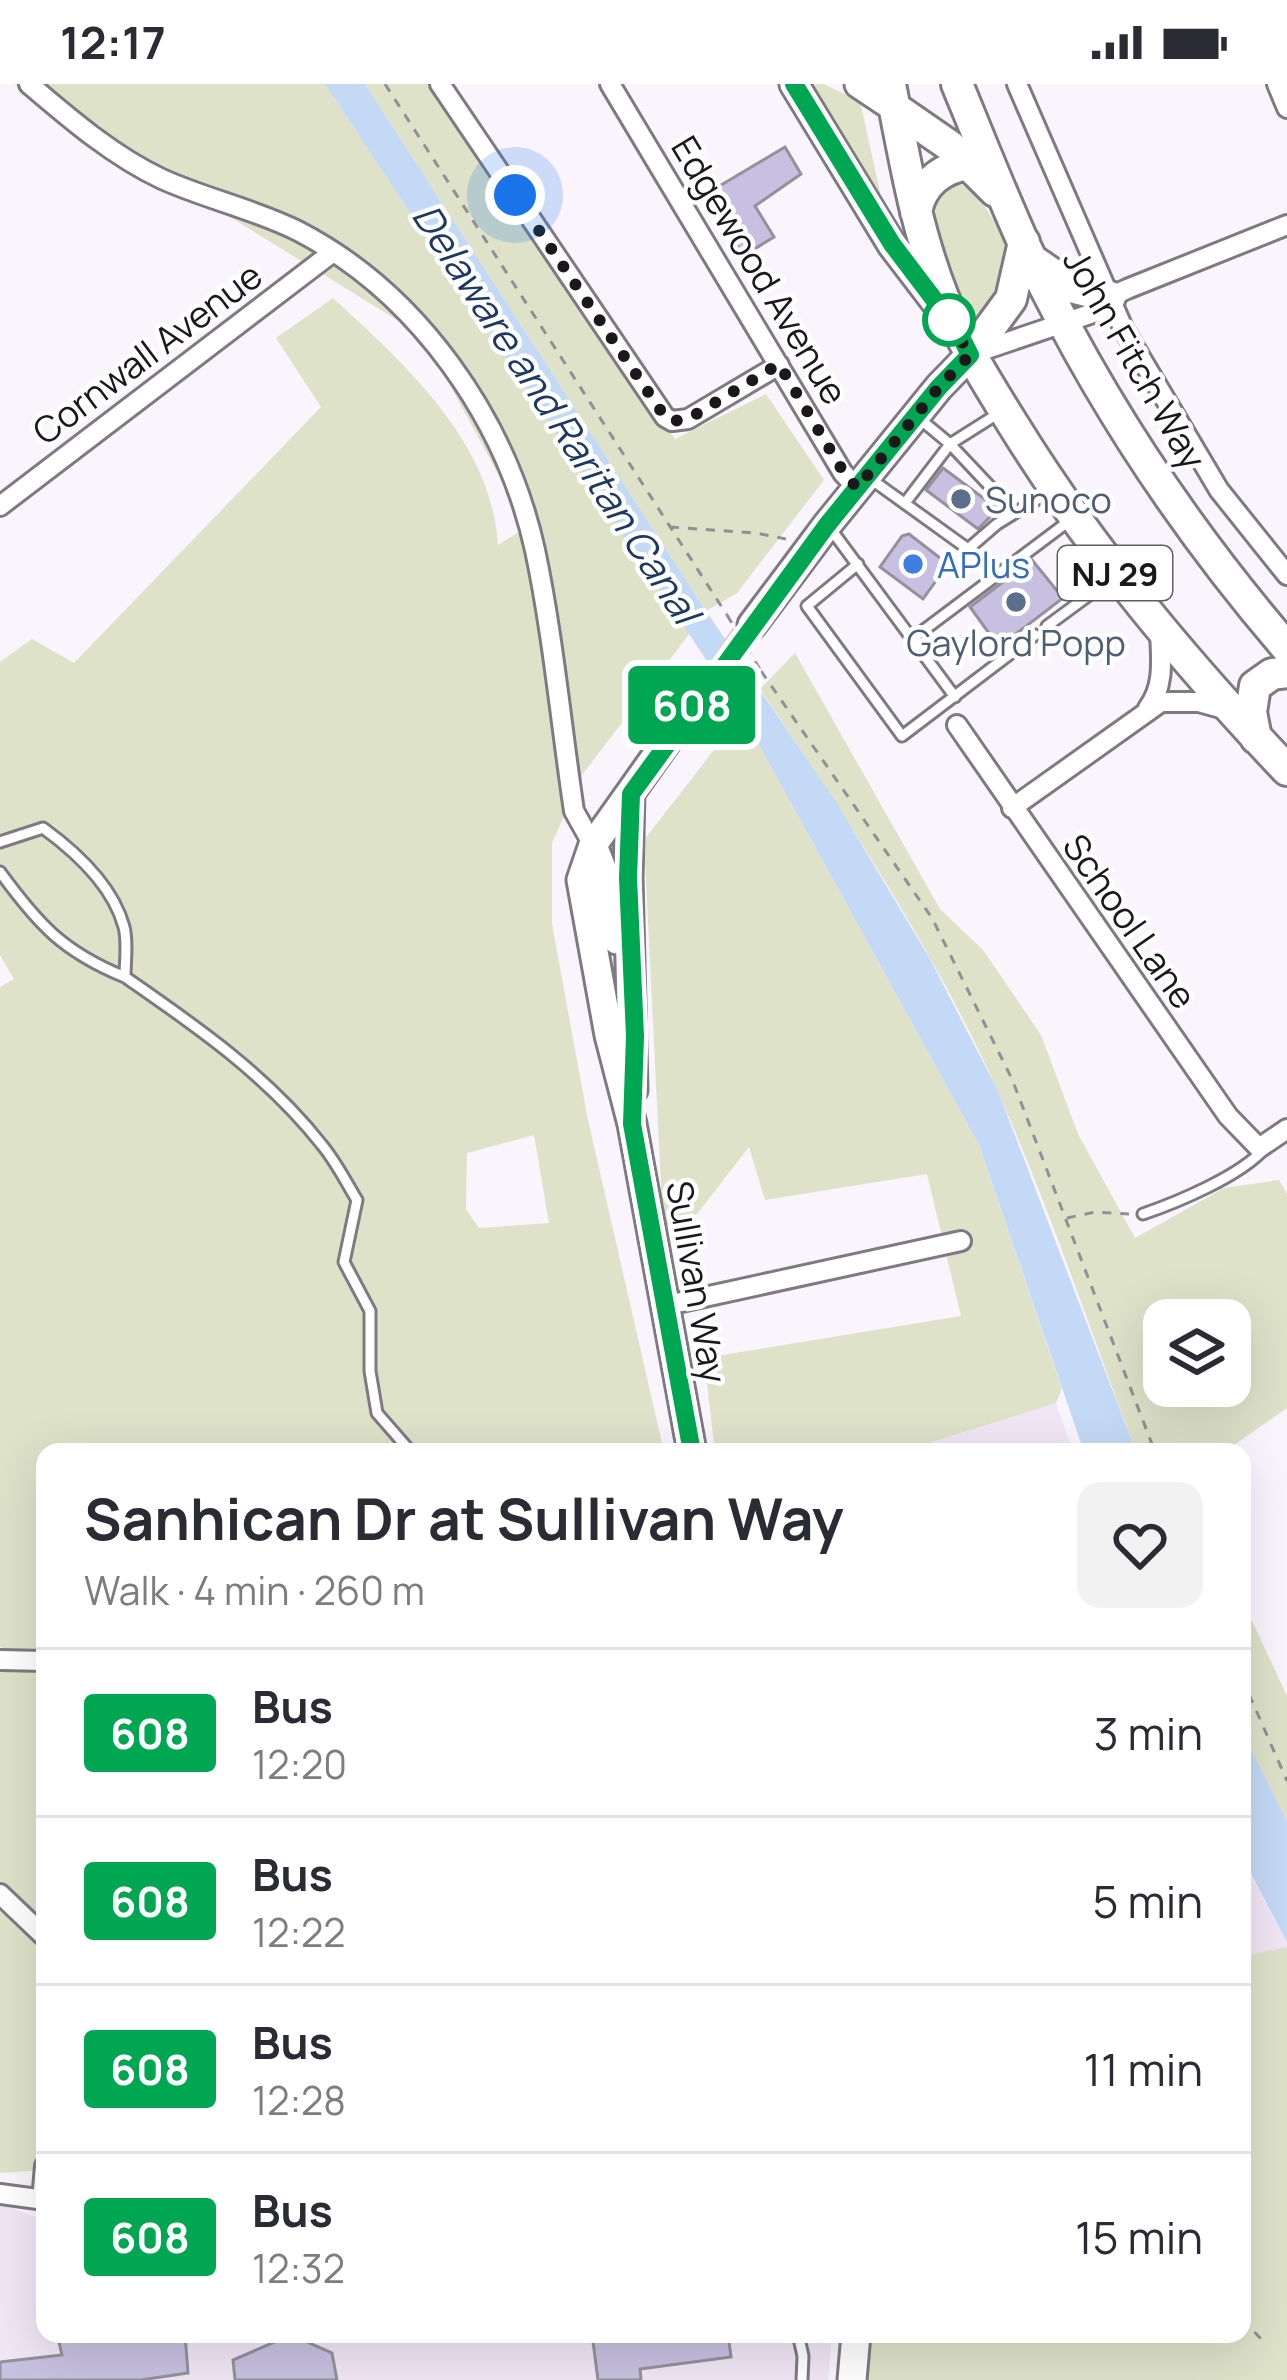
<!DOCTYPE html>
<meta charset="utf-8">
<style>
body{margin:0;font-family:Manrope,sans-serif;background:#f2f2f3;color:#2b2b33;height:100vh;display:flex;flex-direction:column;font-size:45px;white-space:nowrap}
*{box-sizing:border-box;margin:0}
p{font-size:39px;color:#7c7c81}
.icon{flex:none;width:66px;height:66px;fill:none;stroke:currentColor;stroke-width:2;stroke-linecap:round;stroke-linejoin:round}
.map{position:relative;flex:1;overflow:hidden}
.details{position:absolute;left:36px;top:1359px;width:1215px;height:900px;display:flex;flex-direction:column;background:#fff;border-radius:24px;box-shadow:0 12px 48px #0002}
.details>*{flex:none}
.badge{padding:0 24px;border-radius:9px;font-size:42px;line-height:78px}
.buttons{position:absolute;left:1143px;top:1215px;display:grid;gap:24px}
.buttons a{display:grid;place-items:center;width:108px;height:108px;border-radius:24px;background:#fff;box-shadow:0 12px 48px #0002;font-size:60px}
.you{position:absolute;width:60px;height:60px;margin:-30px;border:9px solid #fff;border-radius:50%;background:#1a73e8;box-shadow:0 0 0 18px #1a73e833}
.map>.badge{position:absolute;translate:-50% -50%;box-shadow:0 0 0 6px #fff}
.round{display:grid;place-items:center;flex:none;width:126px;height:126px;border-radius:24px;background:#f2f2f3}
.overview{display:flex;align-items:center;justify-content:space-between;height:204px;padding:0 48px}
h1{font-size:57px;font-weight:700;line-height:90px}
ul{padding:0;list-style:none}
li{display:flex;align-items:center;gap:36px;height:168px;padding:0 48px;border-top:3px solid #e1e1e2}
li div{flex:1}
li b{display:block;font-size:45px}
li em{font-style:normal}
li .badge{min-width:132px;font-weight:700;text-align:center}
.status{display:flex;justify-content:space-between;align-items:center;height:84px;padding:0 60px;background:#fff;direction:ltr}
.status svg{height:33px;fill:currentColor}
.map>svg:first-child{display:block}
</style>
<div class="status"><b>12:17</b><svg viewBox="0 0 49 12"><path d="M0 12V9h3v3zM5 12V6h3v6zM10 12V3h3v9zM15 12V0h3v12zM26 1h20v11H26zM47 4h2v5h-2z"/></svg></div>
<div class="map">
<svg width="1287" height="2296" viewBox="0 0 1287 2296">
<rect width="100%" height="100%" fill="#faf4fd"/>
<path fill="#f0e6f6" d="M1056 1319 1073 1368H901Z
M1242 1776 1287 1858V1863L1242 1872Z
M0 2119 45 2137V2250H832L828 2296H0Z"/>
<path fill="#dee2c9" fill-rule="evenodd" d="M14 0H325L690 549 582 691 552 759V840L588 1036 664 1368H45V1568L20 1569 0 1563V903L14 895 0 871V578L32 555 74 579 321 323 276 254 333 214C405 280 492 358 498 461L527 443 423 252ZM534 1051 549 1139 479 1144 466 1125 467 1069Z
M365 0H429L675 355 766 310 824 396 737 509 706 527Z
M808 0H823L860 17 882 117Z
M957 99C974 105 981 117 991 132 1024 178 1000 206 973 247 953 205 926 156 935 109Z
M795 569 940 825 983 866 1041 951 1078 1050 1135 1154 1224 1104 1279 1096 1287 1110V1324L1224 1368H1136C1091 1248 1050 1125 998 1008 935 866 846 734 760 605ZM1164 1236H1230V1302H1164Z
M742 630 979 1061 1062 1305 1056 1319 901 1368H715L704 1274 961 1232 927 1090 765 1116 749 1063 697 1130 663 1143 644 756Z
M1242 1515 1287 1612V1737L1242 1647Z
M0 1582 45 1591V2086L0 2089Z
M1287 1863V2296H865L868 2250H1242V1872Z"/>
<path fill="#c4d9f5" d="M325 0H365L706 527 836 718 929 873 998 1007 1136 1368H1084L979 1061 742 630Z
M1242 1647 1287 1737V1858L1242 1773Z"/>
<path fill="#c7c0e0" stroke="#93919b" stroke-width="3" d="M785 63 801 90 755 122 774 153 743 172 706 110Z
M943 384 998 425 978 445 926 406Z
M909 450 944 477 945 484 923 515 880 483 902 452Z
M1032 476 1063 514 999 563 970 523Z
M57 2250H185L188 2289 141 2296H0V2278L62 2271Z
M293 2250H305V2257L332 2269 337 2296H235L233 2276Z
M592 2250H728L731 2273 640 2285 641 2296H598Z"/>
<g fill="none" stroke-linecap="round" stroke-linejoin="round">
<path stroke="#d8d3db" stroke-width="27" stroke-dasharray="27 14" stroke-linecap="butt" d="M703 606 752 541"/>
<g stroke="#7f7a82" stroke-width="15">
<path id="service" d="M920 335 950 360 999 329
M868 393 968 465 997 440 1049 408
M905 419 950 360 1015 429
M830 444 955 613
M858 480 807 522 902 652 1035 551
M1047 542 1115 492
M912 555 1069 437
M0 758 43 744C76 768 113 802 124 843 128 858 125 877 125 893 196 942 268 992 322 1061 336 1078 346 1098 357 1116L344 1178 370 1227V1287L377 1329 411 1368
M0 788C38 840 63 868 125 893
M1143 1130C1178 1118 1240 1092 1264 1065
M798 2250 803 2272 802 2296"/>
</g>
<g stroke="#7f7a82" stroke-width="24">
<path id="minor" d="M29 0C70 35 113 72 162 95 206 115 254 125 298 147 418 209 506 335 535 466 553 551 561 640 574 727L593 761
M440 0 665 333 672 337 688 335 779 281
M610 0 843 389 857 404
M1017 0 1123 244 1219 406 1287 491
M1277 0 1287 24
M975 269 1102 226 1110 213 1127 205 1287 141
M0 422 333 168
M1148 624C1165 602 1161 574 1160 548
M957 641 1228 1032 1259 1064 1287 1045
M1012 724 1161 618H1199L1224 625
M663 1222 961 1157
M0 1576 45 1577
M0 1810 45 1853
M0 2110 45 2116
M42 2116 45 2082"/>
</g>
<g stroke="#7f7a82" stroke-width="33">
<path id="secondary" d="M794 0 892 161 944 229
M859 0 895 24
M752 541 827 441 939 303 970 271
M630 710 628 794 633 1006
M593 761 605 792 617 856
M692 1368 632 1040 609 951 581 796 593 761 703 606
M852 2296 856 2250"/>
</g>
<g stroke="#7f7a82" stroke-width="36">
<path id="trunk" d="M890 0C904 72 916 145 943 213 962 259 988 300 1014 342 1092 468 1185 578 1287 686
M957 0C979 53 1000 107 1024 160 1093 307 1181 441 1287 564
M895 24 950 62 995 107
M916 128C921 100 942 83 970 80
M1035 178 1071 203 1110 213
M970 271 1011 215 1024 158
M1256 654 1251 628 1255 602 1272 590 1287 588"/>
</g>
<path stroke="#938f95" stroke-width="3" stroke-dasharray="9 9" stroke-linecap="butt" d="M385 0 727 531
M670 443 756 449 786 455
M761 587 932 834 1012 995 1155 1368
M1067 1134 1095 1128 1129 1130
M1242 1594 1287 1697
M1242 2235 1262 2256"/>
<use href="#service" stroke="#fff" stroke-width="9"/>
<use href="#minor" stroke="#fff" stroke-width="18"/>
<use href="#secondary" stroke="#fff" stroke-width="27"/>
<use href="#trunk" stroke="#fff" stroke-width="30"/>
<path stroke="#938f95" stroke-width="3" stroke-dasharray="9 9" stroke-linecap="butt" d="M727 531 761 587"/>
</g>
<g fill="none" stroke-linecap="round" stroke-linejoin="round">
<g stroke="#fff" stroke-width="27">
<path id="line" d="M692 1368 632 1040 635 952 628 794 631 710 827 441 939 303 970 271 958 247 892 160 794 0"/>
</g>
<use href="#line" stroke="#00a651" stroke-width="18"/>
<path stroke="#1a181b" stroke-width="12" stroke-dasharray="0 21.6" d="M515 111 665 333 672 337 688 335 779 280 844 389 857 404 939 303 970 271 949 236"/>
</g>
<circle fill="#fff" stroke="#00a651" stroke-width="6" cx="949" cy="236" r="24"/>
<g fill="#5c6f8a" stroke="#fff" stroke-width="4.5">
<circle cx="961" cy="415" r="12"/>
<circle cx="1016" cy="518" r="12"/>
</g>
<circle fill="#3f7fe0" stroke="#fff" stroke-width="4.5" cx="913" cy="480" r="12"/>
<g text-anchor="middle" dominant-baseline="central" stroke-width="9" stroke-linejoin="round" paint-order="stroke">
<rect fill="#fff" stroke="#5f5d5f" stroke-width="3" x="1058" y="462" width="114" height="54" rx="9"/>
<g font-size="33" font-weight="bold" fill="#1a181b">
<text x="1115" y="489">NJ 29</text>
</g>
<g font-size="36" fill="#1a181b" stroke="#fff">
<text transform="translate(760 186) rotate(59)">Edgewood Avenue</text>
<text transform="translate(147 269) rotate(-37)">Cornwall Avenue</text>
<text transform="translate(1135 275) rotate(60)">John Fitch Way</text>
<text transform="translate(1130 837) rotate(55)">School Lane</text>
<text transform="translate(697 1198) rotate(80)">Sullivan Way</text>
</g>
<g font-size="36" fill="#4e5e75" stroke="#fff" text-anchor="start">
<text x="985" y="415">Sunoco</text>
<text x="1016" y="558" text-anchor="middle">Gaylord Popp</text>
</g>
<g font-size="36" fill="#366cbe" stroke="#fff" text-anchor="start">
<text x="937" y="480">APlus</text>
</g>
<g font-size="39" font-style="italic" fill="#1d395f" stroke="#fff">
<text transform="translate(557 329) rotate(57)">Delaware and Raritan Canal</text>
</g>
</g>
</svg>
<div class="buttons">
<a><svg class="icon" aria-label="layers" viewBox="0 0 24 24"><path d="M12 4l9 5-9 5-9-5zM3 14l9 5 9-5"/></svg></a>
</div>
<div class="you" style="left:515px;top:111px"></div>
<b class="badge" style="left:692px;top:621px;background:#00a651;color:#fff">608</b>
<section class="details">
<div class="overview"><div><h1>Sanhican Dr at Sullivan Way</h1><p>Walk · 4 min · 260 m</p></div><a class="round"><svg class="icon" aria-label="heart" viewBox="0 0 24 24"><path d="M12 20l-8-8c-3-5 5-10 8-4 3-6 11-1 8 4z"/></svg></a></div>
<ul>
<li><span class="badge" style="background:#00a651;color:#fff">608</span><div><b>Bus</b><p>12:20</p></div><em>3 min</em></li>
<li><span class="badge" style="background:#00a651;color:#fff">608</span><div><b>Bus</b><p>12:22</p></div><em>5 min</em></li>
<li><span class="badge" style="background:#00a651;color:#fff">608</span><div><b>Bus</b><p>12:28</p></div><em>11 min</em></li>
<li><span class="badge" style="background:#00a651;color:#fff">608</span><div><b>Bus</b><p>12:32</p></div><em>15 min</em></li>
</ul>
</section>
</div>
